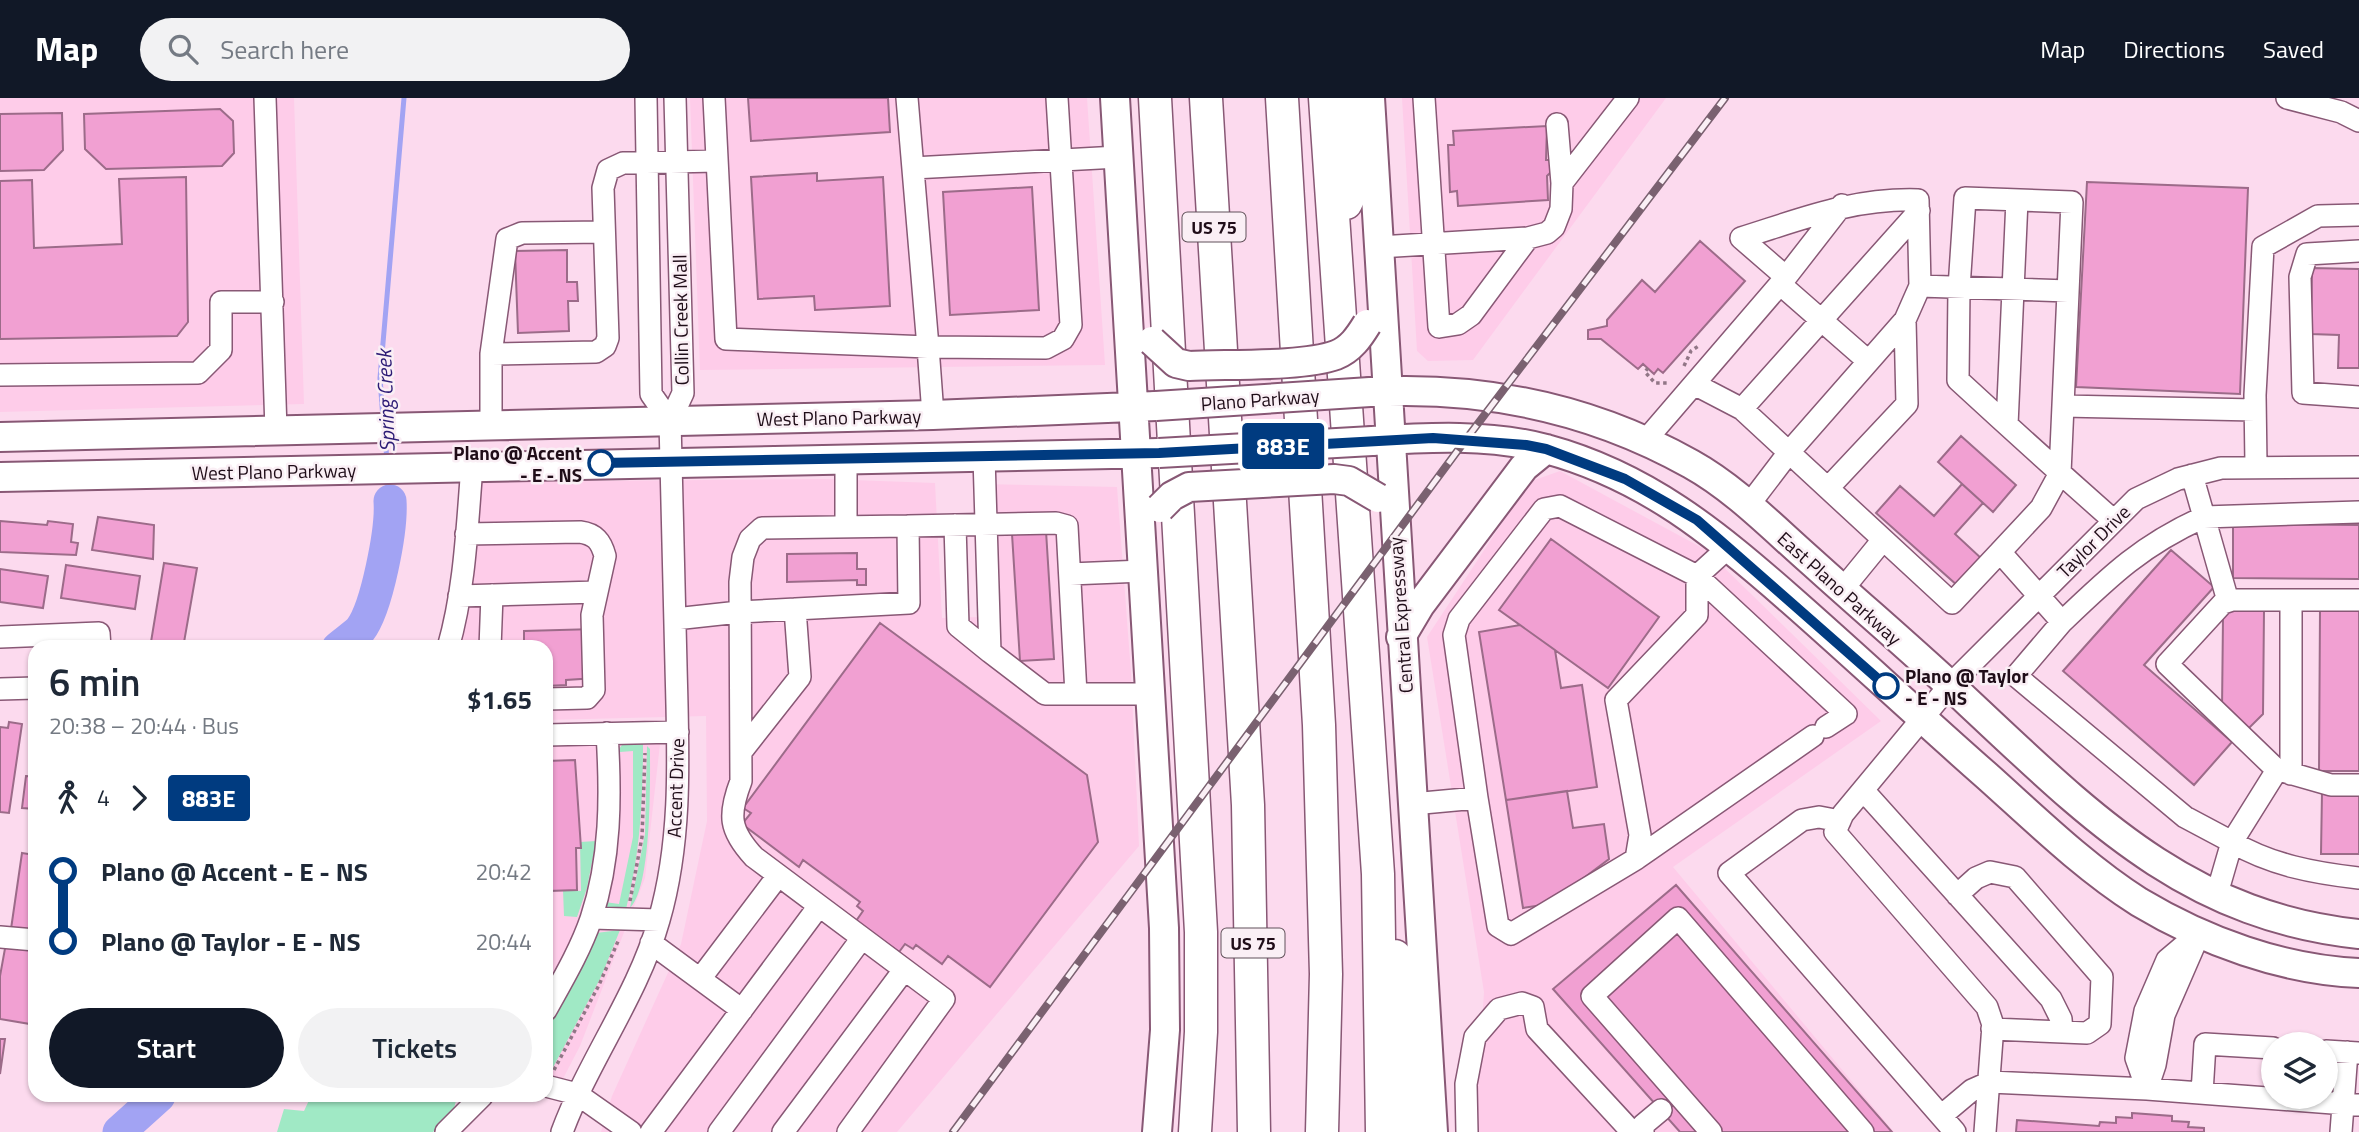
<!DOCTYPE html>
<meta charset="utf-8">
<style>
body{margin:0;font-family:"Titillium Web",sans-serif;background:#f2f2f3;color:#1f2937;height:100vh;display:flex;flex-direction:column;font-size:26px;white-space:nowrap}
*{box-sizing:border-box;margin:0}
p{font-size:23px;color:#747a83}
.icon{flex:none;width:38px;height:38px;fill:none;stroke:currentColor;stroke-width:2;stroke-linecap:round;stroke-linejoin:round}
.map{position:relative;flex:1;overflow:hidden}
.side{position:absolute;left:28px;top:542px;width:525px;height:462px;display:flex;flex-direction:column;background:#fff;border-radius:21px;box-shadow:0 2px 5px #0004}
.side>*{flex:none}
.badge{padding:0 14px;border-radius:5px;font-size:24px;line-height:46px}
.buttons{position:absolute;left:2261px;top:934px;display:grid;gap:14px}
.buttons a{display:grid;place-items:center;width:77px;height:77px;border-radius:50%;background:#fff;box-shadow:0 2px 5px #0004;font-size:35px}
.map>.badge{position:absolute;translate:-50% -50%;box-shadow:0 0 0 4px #fff}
.legs{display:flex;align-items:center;gap:10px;height:77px;padding:0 21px;font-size:23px}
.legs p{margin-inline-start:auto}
.summary{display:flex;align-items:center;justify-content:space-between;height:119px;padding:0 21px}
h1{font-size:38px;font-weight:600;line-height:52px}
.cta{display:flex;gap:14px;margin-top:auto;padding:14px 21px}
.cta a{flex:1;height:80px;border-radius:42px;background:#111827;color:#fff;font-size:28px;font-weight:600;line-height:80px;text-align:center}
.cta a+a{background:#f2f2f3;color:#1f2937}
ul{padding:0 21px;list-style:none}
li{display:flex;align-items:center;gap:24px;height:70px;font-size:26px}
li i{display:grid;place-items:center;width:10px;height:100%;margin:0 9px;background:currentColor}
li i::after{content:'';width:18px;height:18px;margin:-9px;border:5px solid;border-radius:50%;background:#fff}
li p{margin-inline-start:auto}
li:first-child i{background:linear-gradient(#0000 50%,currentColor 0)}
li:last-child i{background:linear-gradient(currentColor 50%,#0000 0)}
header{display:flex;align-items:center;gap:42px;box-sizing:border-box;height:98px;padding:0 35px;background:#111827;color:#fff}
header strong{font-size:33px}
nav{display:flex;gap:38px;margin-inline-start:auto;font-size:24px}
.search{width:490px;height:63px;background:#f2f2f3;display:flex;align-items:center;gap:18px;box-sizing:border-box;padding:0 24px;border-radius:38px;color:#747a83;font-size:26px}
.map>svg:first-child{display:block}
</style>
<header>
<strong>Map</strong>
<div class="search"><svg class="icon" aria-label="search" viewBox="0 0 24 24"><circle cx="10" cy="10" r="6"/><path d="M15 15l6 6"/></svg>Search here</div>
<nav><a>Map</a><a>Directions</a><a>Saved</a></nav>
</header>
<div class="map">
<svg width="2359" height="1034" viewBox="0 0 2359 1034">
<rect width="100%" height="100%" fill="#fcdaee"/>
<path fill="#fecce9" d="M0 0H294L304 306 0 314Z
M690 0H1087L1105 267 700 272Z
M1402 0H1666L1473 262 1428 263 1417 253Z
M1560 373 1706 452 1881 623 1673 769 1894 1034H1475L1484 894 1427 539 1529 384Z
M825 381 935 385 942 520 980 519 978 386 1117 389 1131 575 1139 748 897 1034H601L612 998 681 846 707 723 706 618 546 622V550H456L478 384Z
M662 628 645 780 580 948 554 998 546 997V630Z"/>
<path fill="#a0e9c5" d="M643 646C643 703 640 756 626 811L607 810 605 804 619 806 633 739V653L620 654 619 651 622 647Z
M647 648 650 651C650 683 652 788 630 810L645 736Z
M596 743 587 790 577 819 564 818 563 792 581 793 580 744Z
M620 832 601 879 549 977 546 976V933L596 835Z
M311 998H457V999L453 1014 433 1034H277L284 1011 304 1013Z"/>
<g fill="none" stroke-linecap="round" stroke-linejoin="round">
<path stroke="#a2a3f3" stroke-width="5" d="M383 321 380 280 404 0
M385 338 387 363
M388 380 390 403"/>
<path stroke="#a2a3f3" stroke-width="33" d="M338 550C345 544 354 538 360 532 377 510 392 431 390 403
M119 1034 159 998"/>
</g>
<path fill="#f1a0d2" stroke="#9c6b89" stroke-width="2" d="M748 0H888L890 34 751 43Z
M220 11 233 23 234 55 222 68 106 71 85 51 84 16Z
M62 15 63 52 44 72 0 73V16Z
M1547 28 1546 62H1551L1552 73 1547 78 1548 102 1458 108 1457 93 1450 94 1448 47H1454L1453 33Z
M817 75V83L883 79 890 208 815 212 814 198 758 201 751 79Z
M186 79 188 224 177 238 0 241V83L32 82 34 150 122 146 119 81Z
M2087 84 2248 90 2240 296 2076 289Z
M1032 89 1039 212 950 217 943 94Z
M1700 143 1745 183 1663 275 1658 271 1654 276 1643 266 1638 271 1601 241H1588V232L1607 228V222L1642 182 1655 194Z
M567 152V184H577L578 203H568L569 233 518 235 515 153Z
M2312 170 2359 171V270H2338L2339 237 2311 236Z
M1961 338 2016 387 1993 414 1938 364Z
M1962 386 1983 405 1955 436 1982 461 1958 488 1876 415 1900 388 1934 418Z
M98 419 154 427 153 461 92 452Z
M0 423 47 427 48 423 73 426 71 444 78 445 76 457 0 454Z
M2233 426 2359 427V481L2233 480Z
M1046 433 1054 561 1020 563 1012 436Z
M1551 441 1659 519 1608 590 1499 512Z
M2171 452 2214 489 2144 567 2232 644 2194 687 2063 573Z
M857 455V471H866V487H857V482L787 484V456Z
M164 465 197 470 183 550H150Z
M66 467 140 478 135 511 61 500Z
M0 471 48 478 43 510 0 504Z
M2320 512H2359V673H2319Z
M2229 513H2264L2263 616 2247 632 2222 611 2223 520Z
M880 525 1087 677 1098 744 990 889 948 858 942 866 916 847 913 851 905 846 899 854 856 823 863 813 857 808 860 804 803 762 799 769 742 726 751 715 743 710Z
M1520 527 1555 552 1561 590 1582 587 1597 689 1506 702 1479 534Z
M595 531 596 580 566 582V587L546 588V550H524V533Z
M9 624 22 626 9 715 0 714V629L8 630Z
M575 662 581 750H576L577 792 549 793 550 832 546 839V663Z
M26 678 35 679V711L22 710Z
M1567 693 1573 730 1604 726 1609 761 1549 806 1523 810 1506 702Z
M2322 694 2359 695V756H2321Z
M22 755 35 757V834L11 831Z
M1676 787 1892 1034H1680L1553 891Z
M6 845 35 850V898L30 926 0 921V878Z
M0 941H5L0 976Z
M2132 1015 2172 1018V1023L2189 1024 2188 1029 2204 1030V1034H2016L2017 1022 2099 1028 2100 1024 2116 1025V1019L2132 1020Z"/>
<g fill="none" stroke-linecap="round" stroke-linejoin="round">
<g stroke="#885875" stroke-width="24">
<path id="minor" d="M265 0 276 332
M646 0 651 296 670 323
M714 0 726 241 928 249 933 317
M907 0 928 249 1046 250 1063 241 1071 227 1057 0
M1424 0 1439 229 1458 226 1471 217 1528 140
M2287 0 2341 14 2359 23
M1557 26 1562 85
M913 70 1118 59
M1379 149 1528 140 1547 135 1554 129 1561 111 1562 85 1628 0
M2359 153 2307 156 2300 179 2303 295 2359 299
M1786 179 1842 107
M1780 186 1868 263
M491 256 507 141 522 135 604 134
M0 277 198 275 221 252V204H273
M1694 286 1742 311 1952 505 2000 454 2062 524 2016 578 2185 719 2232 744 2277 672 2167 566 2223 505 2232 502H2359
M2063 308 2255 312
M1742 311 1919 113
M491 326V256L596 254 605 248 608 240 603 90 608 72 623 65 717 63
M2007 327 2017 102
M1645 343 1786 179 1741 140C1802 121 1853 100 1918 102L1920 188 2068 193
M984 359 990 554 1045 596H1151
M846 362V428
M2256 367 2255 297 2263 149 2318 118 2359 117
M1829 389 1907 306 1905 222
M1748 408 1790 353 1905 222 1920 188
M955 427 958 528 990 554
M908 428 1056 425 1067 428 1076 596
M466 436 580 434C595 436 601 443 605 458L592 517 594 592 587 600 546 601
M2000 454 2041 410 2060 375 2072 104 1965 100 1959 190 1958 282C2009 329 2061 376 2113 422
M1070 476 1143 473
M1842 492 1882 443
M459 498 597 494
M2228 503 2204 419 2359 414
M675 521 739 514 909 505 908 428 762 430 750 441 743 459 740 484 741 683C728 717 729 732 754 759L944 901 848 1034
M2062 524C2111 477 2142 447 2204 419L2192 377
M0 539 99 535 100 550
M448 550C465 491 467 429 472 368
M490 550 492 497
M0 591 35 590
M546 637 678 634
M741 654 800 579 795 511
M2279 672 2331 687H2359
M2291 676V502
M1863 692 2051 901 2061 921 2062 934
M1477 700 1454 537 1459 521 1544 411 1560 408 1697 478 1846 616 1826 629
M1412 706 1477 700 1498 828 1511 836 1636 761 1640 737 1616 602 1697 517V478L1730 448
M1840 723 1819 719 1802 722 1729 775 1955 1034
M1636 761 1813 638
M1957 797 1976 780 1990 774 2015 779 2102 879 2100 926 2087 935 1992 931
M2216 799 2232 744C2271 767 2314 775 2359 780
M592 820 659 822
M0 839 35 842
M651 845 742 912
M700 881 778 778
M546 912C562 883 580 853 591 821 611 761 611 698 607 635
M2326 953 2359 955
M546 988 577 996 631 1034
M2147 991 2136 960 2145 913 2167 862 2199 835
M2147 991 2155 967 2164 917 2197 841
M2202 995 2205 946 2273 950
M1941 1018 1972 992 1990 984 2147 991 2359 1007
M446 1034 482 998
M562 1034C589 961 638 897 659 822 683 739 678 652 676 568 674 486 672 404 670 323L683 295 675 0
M651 1034 819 808
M719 1034 862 840
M783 1034 904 872
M1467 1034 1466 986 1475 939 1499 911 1522 905 1533 909 1537 931 1632 1034
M1643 1034V1027L1661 1012
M1711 1034 1592 898 1678 820 1863 1034
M1985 1034 1993 927 1987 909 1835 734 1843 716 1950 587 2136 401 2178 381 2221 370 2359 369
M2341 1034 2347 954"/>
</g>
<g stroke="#885875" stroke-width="32">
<path id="major" d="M1115 0 1164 830 1165 932 1157 1034
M1370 0 1433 1034
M1370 294C1483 288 1591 310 1691 366 1736 391 1774 431 1813 465 1865 512 1919 558 1970 606 2090 718 2187 818 2359 836
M0 339 933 317 1156 308
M1372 343C1429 339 1490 336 1546 351 1646 378 1716 436 1791 502 1857 560 1921 620 1987 678 2035 721 2084 769 2139 804 2204 843 2283 872 2359 875
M0 379 1159 355
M1401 539 1420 507 1524 369 1546 351"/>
</g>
<g stroke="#885875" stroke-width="35">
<path id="highway" d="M1155 0 1201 834V934L1195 1034
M1206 0 1248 707 1254 1034
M1282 0 1319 627 1326 876 1322 1034
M1325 0 1378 776 1382 1034
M1346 105 1354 88 1351 0
M1395 858 1402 871 1413 1034"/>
</g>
<path stroke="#917686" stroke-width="3.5" stroke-dasharray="3.5 3.5" stroke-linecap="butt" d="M1684 268 1691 253 1700 247
M1648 270 1645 274 1655 285H1669
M630 803 642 739 645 655
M554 972 599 887 619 841"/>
<use href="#minor" stroke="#fff" stroke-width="21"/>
<use href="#major" stroke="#fff" stroke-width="28"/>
<use href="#highway" stroke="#fff" stroke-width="32"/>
<g stroke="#7a6170" stroke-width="8">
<path id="rail" d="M953 1034 1467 340 1725 0"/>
</g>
<use href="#rail" stroke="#faeff5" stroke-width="5" stroke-dasharray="16" stroke-linecap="butt"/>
<g stroke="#885875" stroke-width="32" stroke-linecap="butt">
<path id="major-bridge" d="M1152 243 1176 265 1189 268C1227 266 1303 269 1336 257 1351 251 1359 239 1367 226
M1156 308 1370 294
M1159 355 1372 343
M1160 410 1172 398 1189 389 1334 381 1349 383 1378 400"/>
</g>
<use href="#major-bridge" stroke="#fff" stroke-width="28"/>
</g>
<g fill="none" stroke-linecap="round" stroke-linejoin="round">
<g stroke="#fff" stroke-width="16">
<path id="line-1" d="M601 365 1159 355 1433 340 1526 347 1546 351 1625 381 1697 422 1886 588"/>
</g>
<use href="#line-1" stroke="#003b80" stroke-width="10"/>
</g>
<g fill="#fff" stroke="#003b80" stroke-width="3.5">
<circle cx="601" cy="365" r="12"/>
<circle cx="1886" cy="588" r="12"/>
</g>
<g text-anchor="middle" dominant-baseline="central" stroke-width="5" stroke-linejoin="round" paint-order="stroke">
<g fill="#faeff5" stroke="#61515a" stroke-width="2">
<rect x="1182.5" y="114.5" width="63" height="29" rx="5"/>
<rect x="1221.5" y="830.5" width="63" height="29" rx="5"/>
</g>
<g font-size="18" font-weight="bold" fill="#1f0d18">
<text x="1214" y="129">US 75</text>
<text x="1253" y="845">US 75</text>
</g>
<g font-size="19" fill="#1f0d18" stroke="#faeff5">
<text transform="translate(680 222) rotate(-91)">Collin Creek Mall</text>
<text transform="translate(1260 301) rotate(-4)">Plano Parkway</text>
<text transform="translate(839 319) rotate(-1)">West Plano Parkway</text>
<text transform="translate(274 373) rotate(-1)">West Plano Parkway</text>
<text transform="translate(2093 443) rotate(-45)">Taylor Drive</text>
<text transform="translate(1840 490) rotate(42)">East Plano Parkway</text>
<text transform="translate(1400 517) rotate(-94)">Central Expressway</text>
<text transform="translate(675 690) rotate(-88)">Accent Drive</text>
</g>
<g font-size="19" font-weight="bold" fill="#1f0d18" stroke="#faeff5" text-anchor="end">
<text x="582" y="354">Plano @ Accent<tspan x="582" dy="22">- E - NS</tspan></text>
<text x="1905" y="577" text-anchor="start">Plano @ Taylor<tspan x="1905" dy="22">- E - NS</tspan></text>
</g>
<g font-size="21" font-style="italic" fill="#2c1b75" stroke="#faeff5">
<text transform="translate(385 303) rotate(-92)">Spring Creek</text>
</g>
</g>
</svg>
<div class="buttons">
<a><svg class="icon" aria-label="layers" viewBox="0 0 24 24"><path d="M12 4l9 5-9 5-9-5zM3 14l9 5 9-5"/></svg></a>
</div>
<b class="badge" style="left:1283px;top:348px;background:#003b80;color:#fff">883E</b>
<section class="side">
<div class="summary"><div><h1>6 min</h1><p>20:38 – 20:44 · Bus</p></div><b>$1.65</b></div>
<div class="legs"><svg class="icon" aria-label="walk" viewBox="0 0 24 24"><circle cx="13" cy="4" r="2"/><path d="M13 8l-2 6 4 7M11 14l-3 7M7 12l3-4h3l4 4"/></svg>4<svg class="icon" aria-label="forward" viewBox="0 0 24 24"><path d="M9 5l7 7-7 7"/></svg><b class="badge" style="background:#003b80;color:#fff">883E</b></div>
<ul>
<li><i style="color:#003b80"></i><b>Plano @ Accent - E - NS</b><p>20:42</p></li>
<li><i style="color:#003b80"></i><b>Plano @ Taylor - E - NS</b><p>20:44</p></li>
</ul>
<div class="cta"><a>Start</a><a>Tickets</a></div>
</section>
</div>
